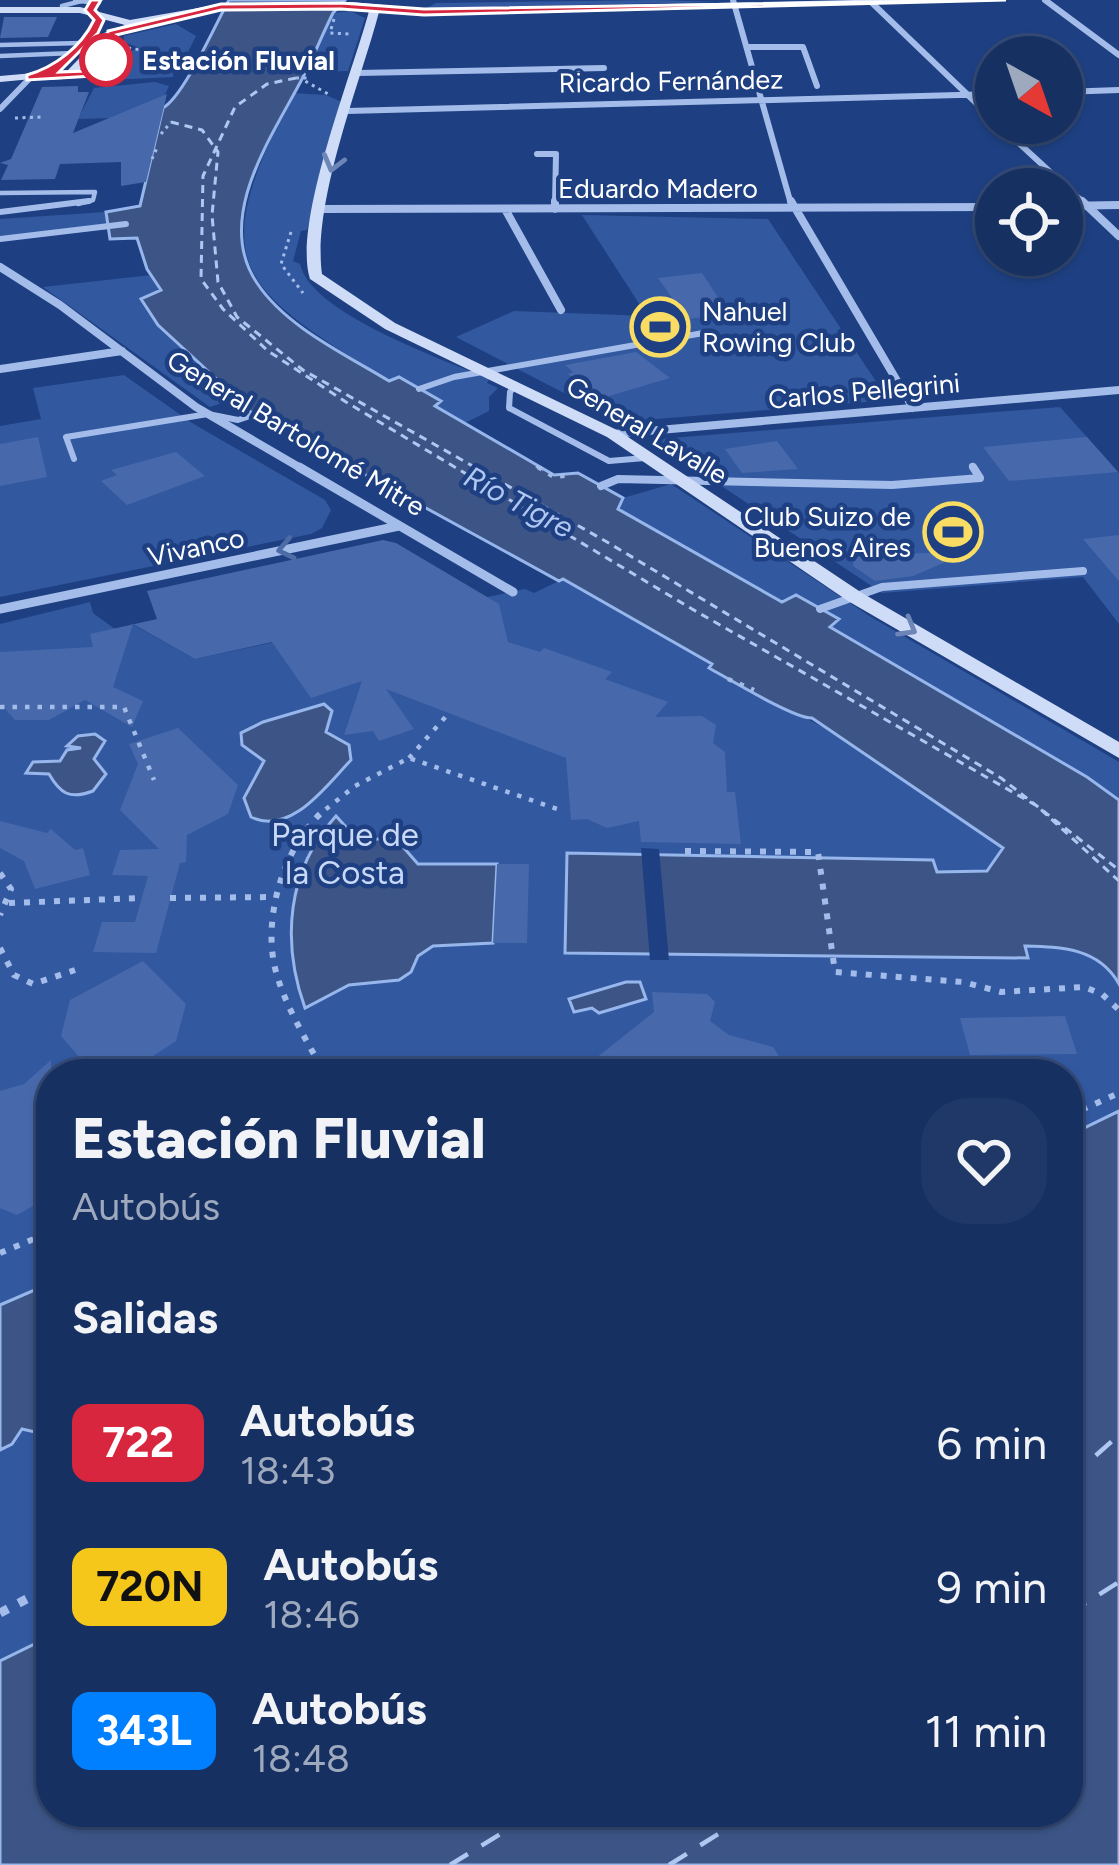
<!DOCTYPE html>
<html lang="es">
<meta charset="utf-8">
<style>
body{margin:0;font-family:Figtree,sans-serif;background:#1f3868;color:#f1f3f6;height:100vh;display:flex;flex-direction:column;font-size:45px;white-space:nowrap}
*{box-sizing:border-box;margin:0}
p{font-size:39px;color:#9ea9be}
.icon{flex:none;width:66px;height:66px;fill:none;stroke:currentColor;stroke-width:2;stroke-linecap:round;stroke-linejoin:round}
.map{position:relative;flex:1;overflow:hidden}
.sheet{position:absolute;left:36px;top:1059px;width:1047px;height:768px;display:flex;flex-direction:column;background:#163062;border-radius:48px;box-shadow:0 3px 9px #0004,0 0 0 3px #354b77}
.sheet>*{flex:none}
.badge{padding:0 24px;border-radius:18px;font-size:42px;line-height:78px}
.needle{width:78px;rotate:140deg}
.buttons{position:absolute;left:975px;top:36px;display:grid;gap:24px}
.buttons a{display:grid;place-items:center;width:108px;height:108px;border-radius:50%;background:#163062;box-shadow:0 3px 9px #0004,0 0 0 3px #354b77;font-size:60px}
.map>.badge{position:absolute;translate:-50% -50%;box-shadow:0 0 0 6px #fff}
h2{padding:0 36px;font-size:45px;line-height:108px}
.round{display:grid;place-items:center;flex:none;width:126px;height:126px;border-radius:48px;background:#1f3868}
.head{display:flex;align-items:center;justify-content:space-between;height:204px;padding:0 36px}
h1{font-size:57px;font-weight:800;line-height:90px}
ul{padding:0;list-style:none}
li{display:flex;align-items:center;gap:36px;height:144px;padding:0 36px}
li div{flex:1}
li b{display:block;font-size:45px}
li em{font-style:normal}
li .badge{min-width:132px;font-weight:700;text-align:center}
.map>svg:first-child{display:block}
</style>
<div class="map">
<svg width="1119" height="1865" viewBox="0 0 1119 1865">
<rect width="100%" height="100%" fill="#1e4082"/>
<path fill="#3258a0" d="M657 0 722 2 427 8 436 3Z
M350 11 365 18 348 71 306 72 333 13Z
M176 24 196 36 184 60 174 61 150 51 174 66 173 77 107 80 131 51 142 49 124 42V36Z
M155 82 169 86 162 100 111 118 78 119 94 88Z
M293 93 326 95 342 102 307 230 301 231 293 261 300 264C311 314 443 359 489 379L487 383 498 388 489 397V411L465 423 433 405 440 400 399 377 389 381C235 285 205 266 293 93Z
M106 212 109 229 0 241V219Z
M582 215 768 219 885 395 878 401 620 422 456 337 514 311 647 316Z
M152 275 161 290 141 299 158 325 237 398 210 407 43 287Z
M124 375 192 423 325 500 331 510 322 528 311 534 0 597V426L41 419 33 388Z
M1060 407 1119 473V624L1083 577 882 593 657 443 659 439Z
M671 484 871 617 1119 762V800L1087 777 829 626 838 618 796 595 782 603 618 509 623 498Z
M563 579 714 664 710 669 850 741 1003 848 987 871 936 872 568 853 1027 957 1024 946C1061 947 1099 947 1119 984V1111L1068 1136V1074H51V1636L0 1661V624L90 602 93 613 119 632 132 624 195 659 525 589 534 593Z"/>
<path fill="#3c5586" stroke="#97b6eb" stroke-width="3" d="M229 0H345L333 13C322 35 313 58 302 79 273 135 213 218 257 283 286 327 345 354 389 381L399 377 441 401 435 406 554 475 578 473 623 498 618 509 782 602 796 595 839 619 830 627 1087 777 1119 800V984C1099 948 1062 947 1025 946L1028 958 565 953 567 853 933 860 937 872 987 871 1003 848 812 718C795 719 729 679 709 668L712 664 563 579 559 581 229 400 236 397 158 325 141 299 161 290 147 269 137 238 110 239 106 212 140 206 163 108C184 96 215 25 229 0Z
M324 704 332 711 326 732 349 745 351 760C326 786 291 836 251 817L244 798 264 761 242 745 241 733 263 722Z
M95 734 105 741 94 759 106 774 93 791C69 800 60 793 49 774L26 773 33 762 60 761 67 750 81 748 67 746 78 736Z
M336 816 356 838 397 840 418 864H497L493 943 433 946 418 956 411 972 399 980 349 985 305 1008C281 941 287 870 336 816Z
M626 982H640L646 999 599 1013 592 1008 574 1012 569 999Z
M1119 1111V1865H0V1661L51 1636V1812H1068V1136Z
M46 1285 51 1286V1399L35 1432 22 1429 12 1444 0 1450V1305Z"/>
<path fill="#1e4082" d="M641 848 659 849 669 960H650Z"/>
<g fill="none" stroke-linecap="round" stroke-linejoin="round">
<path stroke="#afc7f1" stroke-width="3" stroke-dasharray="8 6" stroke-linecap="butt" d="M296 78 267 84 235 107 203 176 201 279 223 309 268 351 346 402 692 609 1037 806 1119 881
M171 122 202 130 218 152 212 215 218 282 237 317 303 370 607 542 1001 778 1119 870"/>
<path stroke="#afc7f1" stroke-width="4.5" stroke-dasharray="21 16" stroke-linecap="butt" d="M1068 1480 1119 1435
M1068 1614 1119 1582
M450 1865 536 1812
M669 1865 753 1812"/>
</g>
<path fill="#4769ab" d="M4 17H57L48 37 0 38Z
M78 86V92H89L73 133 167 94 146 182 121 186V162L60 164 55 179 1 180 8 165 0 163 11 159 42 87Z
M702 273 729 314 687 319 658 278Z
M636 352 670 378 599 399 568 374 573 372 565 365Z
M38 437 47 477 0 486V444Z
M1087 437 1118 472 1009 481 983 447Z
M777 441 798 469 742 473 725 449Z
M176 452 205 476 127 505 101 481 117 475 111 470Z
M1119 535V581L1083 539Z
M383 540 396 543 499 604 508 642 540 652 544 648 612 672 605 679 668 702 655 717 702 716 716 725 713 743 725 752 727 792H735L741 844 641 842 639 821 607 828 587 819 571 820 566 758 386 689 414 729 379 741 373 731 344 735 362 681 311 698 272 642 195 659 133 624 113 687 143 701 132 727 85 700 49 720H15L0 703V652L93 647 90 634 157 619 147 591Z
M879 547 886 554 969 552 913 576 875 581 853 566 854 556Z
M178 728 238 785 228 814 187 835 186 862 180 863 156 953 93 952 102 922H135L148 876 112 875 120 850 159 849 120 810 138 764 129 744Z
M0 821 47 833 51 829 75 850 83 848 90 875 35 889 24 861 0 848Z
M497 864H529L527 943H493Z
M143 961 186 1004 176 1041 138 1066H87L61 1036 70 1000Z
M652 992 707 994 715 1002 710 1021 729 1035 773 1047 791 1074H576L654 1012Z
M1065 1016 1077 1054 970 1055 960 1018Z
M51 1060V1196L17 1215 0 1208V1091L24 1084Z"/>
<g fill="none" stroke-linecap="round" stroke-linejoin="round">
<path stroke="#a4bce9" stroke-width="3" stroke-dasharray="3 4.5" stroke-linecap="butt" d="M334 19 330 33 350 34
M128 48 154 52 186 68
M296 78H307L305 81 330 95
M15 118 41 117
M161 134 171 122
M152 159 157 148
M291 232 281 264 303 293
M536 466 543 470"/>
<path stroke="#a4bce9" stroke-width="4.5" stroke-dasharray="4.5 8" stroke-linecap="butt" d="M538 467 554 477 572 475
M374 478 393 488
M728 679 754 690
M0 707H124L154 780
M409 758 449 713
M316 817 355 786 409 758 563 811"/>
<path stroke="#a4bce9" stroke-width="6" stroke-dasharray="6 9" stroke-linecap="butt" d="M320 814C282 851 262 921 276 972 286 1008 307 1041 325 1074
M685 851 818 852 835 972 963 982 1001 992 1084 987 1102 994 1119 1010
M0 873 11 889 0 915
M170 898 275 897
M9 903 142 898
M0 948 14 975 33 984 75 970
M358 1074 399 1059
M1068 1116 1119 1093
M0 1253 51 1232"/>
<path stroke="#a4bce9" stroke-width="9" stroke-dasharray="9 12" stroke-linecap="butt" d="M0 1613 51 1586"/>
<path stroke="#a4bce9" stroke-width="4.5" d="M62 6 85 0
M0 45 82 43
M0 56 73 53
M0 193 95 192 93 200 78 204"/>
<path stroke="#a4bce9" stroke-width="6" d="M0 212 89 201
M0 239 126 224
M516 385 510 392 509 408 609 461 645 458
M419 389 454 377 709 332
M74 459 66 437 208 414 238 420 253 415
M972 466 975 470"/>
<path stroke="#a4bce9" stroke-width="8" d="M601 486 618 479 892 485 980 478 973 467
M820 609 882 587 1083 571"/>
<path stroke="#a4bce9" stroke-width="6" d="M76 0 98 2
M733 0 791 204
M869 0 996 122
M1045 0 1119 55
M748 47H803L817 86
M358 73 604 68
M51 77 89 74 110 56 108 35
M1062 92 1119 90
M0 109 31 77
M347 111 996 94
M997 123 1085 204
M537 154H556L555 204"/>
<path stroke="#a4bce9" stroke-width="8" d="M791 201 913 408
M1082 201 1119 236
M1062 206 1119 205
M321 209 996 207
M505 209 561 310
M555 209V201
M0 267 60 305 196 407 304 470
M0 369 122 351
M613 434 1119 390"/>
<path stroke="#a4bce9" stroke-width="9" d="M299 467 513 592
M0 609 399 526"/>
<path fill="#cfdcf7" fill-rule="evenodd" d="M854 0H1002L424 15 379 12C360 84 312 202 322 274L395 323 619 431 862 593 1119 742V758L848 601 607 437 385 329 310 279C292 223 353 72 369 11 299 6 174 2 114 36 100 45 87 63 75 75L0 82V76L68 70 104 33 125 25 80 13H0V7H80L130 20 221 4 352 2 424 9Z"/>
</g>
<defs><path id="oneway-chevron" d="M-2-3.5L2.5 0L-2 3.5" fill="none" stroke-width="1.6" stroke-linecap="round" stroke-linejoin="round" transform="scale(3)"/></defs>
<g stroke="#6e86b7">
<use href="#oneway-chevron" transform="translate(333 163) rotate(105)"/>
<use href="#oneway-chevron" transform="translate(908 628) rotate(30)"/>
</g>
<use stroke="#4d6ba6" href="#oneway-chevron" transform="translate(286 549) rotate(168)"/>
<path fill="#d7263d" stroke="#fff" stroke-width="3" d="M91 0H101L95 10 104 20 98 33 59 72 86 71 105 55 108 31 221 4 341 3 424 9 1006 0 424 15 341 9 221 10 116 35 115 56 93 76 27 80V75C55 67 81 47 94 20L85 10Z"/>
<defs>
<g id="stadium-ring" transform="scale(3)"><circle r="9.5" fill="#1e4082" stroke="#f8dc63" stroke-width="1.5"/><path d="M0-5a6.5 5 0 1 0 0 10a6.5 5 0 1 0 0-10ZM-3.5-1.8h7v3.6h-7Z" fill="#f8dc63"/></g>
</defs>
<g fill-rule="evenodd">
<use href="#stadium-ring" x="660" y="327"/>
<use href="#stadium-ring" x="953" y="532"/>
</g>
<circle fill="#fff" stroke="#d7263d" stroke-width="6" cx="106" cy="60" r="24"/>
<g text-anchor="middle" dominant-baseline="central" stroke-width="9" stroke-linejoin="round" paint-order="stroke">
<g font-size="27" font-weight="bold" fill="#fff" stroke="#1e4082" text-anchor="start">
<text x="142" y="60">Estación Fluvial</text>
</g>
<g font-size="27" fill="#fff" stroke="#1e4082">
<text transform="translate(671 81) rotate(-1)">Ricardo Fernández</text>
<text x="658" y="188">Eduardo Madero</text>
<text transform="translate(864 391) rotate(-5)">Carlos Pellegrini</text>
<text transform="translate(647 430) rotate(31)">General Lavalle</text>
<text transform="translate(296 433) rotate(31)">General Bartolomé Mitre</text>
<text transform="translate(196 547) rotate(-12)">Vivanco</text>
</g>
<g font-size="27" fill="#fff" stroke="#1e4082" text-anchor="start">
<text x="702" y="311">Nahuel<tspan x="702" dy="31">Rowing Club</tspan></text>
<text x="911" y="516" text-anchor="end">Club Suizo de<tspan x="911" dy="31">Buenos Aires</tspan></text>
</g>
<g font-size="30" font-style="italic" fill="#afc7f1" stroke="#1e4082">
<text transform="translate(519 502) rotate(28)">Río Tigre</text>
</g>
<g font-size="33" fill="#c8d9f7" stroke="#1e4082">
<text x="345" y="834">Parque de<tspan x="345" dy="38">la Costa</tspan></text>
</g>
</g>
</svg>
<div class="buttons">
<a><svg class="needle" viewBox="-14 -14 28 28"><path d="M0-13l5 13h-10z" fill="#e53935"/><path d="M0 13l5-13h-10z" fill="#9ea9be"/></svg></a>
<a><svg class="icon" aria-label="locate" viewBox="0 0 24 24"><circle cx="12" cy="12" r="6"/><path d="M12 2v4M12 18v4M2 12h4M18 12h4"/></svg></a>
</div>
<section class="sheet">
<div class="head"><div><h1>Estación Fluvial</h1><p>Autobús</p></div><a class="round"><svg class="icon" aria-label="heart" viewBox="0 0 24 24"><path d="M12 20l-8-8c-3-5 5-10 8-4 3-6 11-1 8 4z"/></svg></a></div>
<h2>Salidas</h2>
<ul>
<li><span class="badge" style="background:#d7263d;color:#fff">722</span><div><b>Autobús</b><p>18:43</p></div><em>6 min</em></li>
<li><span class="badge" style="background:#f5c71a;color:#111">720N</span><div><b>Autobús</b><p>18:46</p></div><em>9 min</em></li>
<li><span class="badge" style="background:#007fff;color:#fff">343L</span><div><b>Autobús</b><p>18:48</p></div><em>11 min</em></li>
</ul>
</section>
</div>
